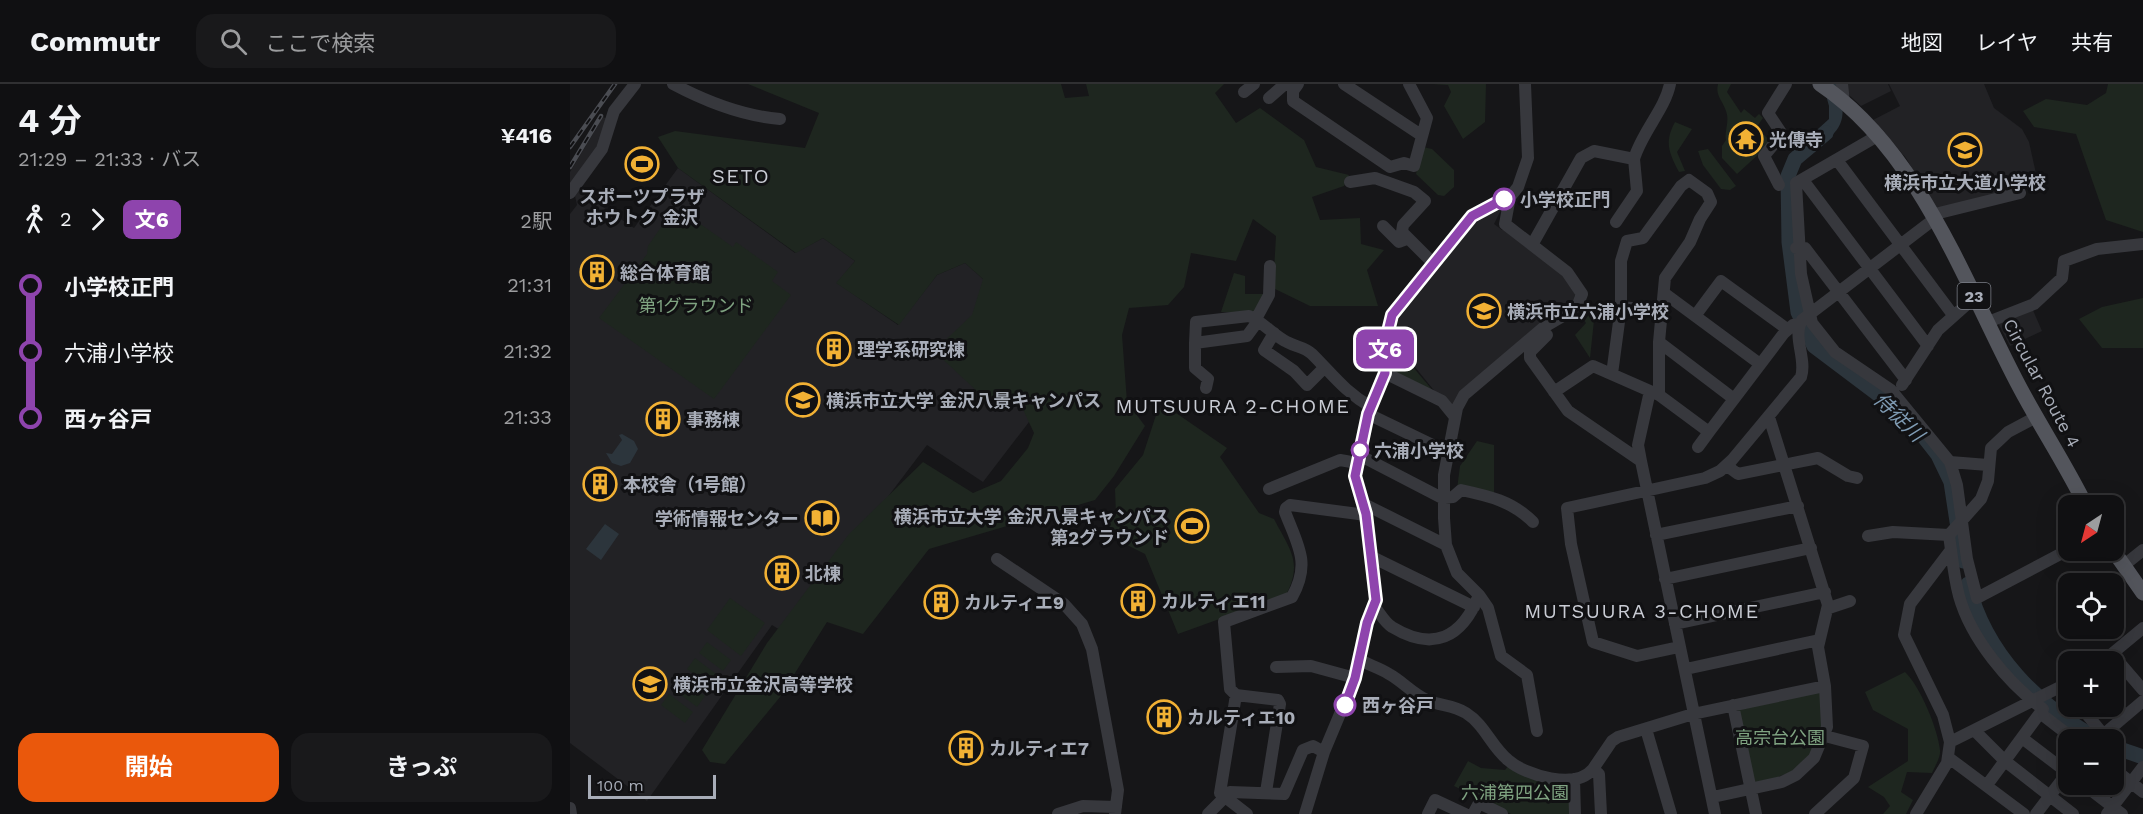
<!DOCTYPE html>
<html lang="ja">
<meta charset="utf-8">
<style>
body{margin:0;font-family:"Work Sans","Noto Sans JP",sans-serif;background:#19191b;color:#f1f3f6;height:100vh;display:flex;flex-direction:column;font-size:22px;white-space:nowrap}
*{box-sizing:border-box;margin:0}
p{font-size:20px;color:#9c9d9f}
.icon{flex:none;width:33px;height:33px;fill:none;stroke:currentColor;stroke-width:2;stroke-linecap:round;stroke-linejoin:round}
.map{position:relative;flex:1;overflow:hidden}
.panel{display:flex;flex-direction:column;background:#101012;width:570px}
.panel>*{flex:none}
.badge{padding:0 12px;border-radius:9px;font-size:21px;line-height:39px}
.needle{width:39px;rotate:216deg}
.fabs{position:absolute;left:1488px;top:411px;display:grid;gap:12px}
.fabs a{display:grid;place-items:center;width:66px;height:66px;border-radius:12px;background:#101012;box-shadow:0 6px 24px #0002,0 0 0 2px #303032;font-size:30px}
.scale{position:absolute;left:18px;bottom:15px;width:128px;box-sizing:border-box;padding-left:6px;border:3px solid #a8adb8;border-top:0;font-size:16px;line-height:21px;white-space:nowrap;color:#a8adb8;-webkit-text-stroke:4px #111113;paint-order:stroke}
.map>.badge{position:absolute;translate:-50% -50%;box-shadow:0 0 0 3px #fff}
.legs{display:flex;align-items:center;gap:9px;height:66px;padding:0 18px;font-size:20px}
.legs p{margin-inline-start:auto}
.overview{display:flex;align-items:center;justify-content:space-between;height:102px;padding:0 18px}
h1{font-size:33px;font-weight:700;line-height:45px}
.cta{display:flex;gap:12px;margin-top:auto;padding:12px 18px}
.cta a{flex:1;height:69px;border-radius:18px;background:#ea580c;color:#fff;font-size:24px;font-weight:700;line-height:69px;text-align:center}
.cta a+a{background:#19191b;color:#f1f3f6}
ul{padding:0 18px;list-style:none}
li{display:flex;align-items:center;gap:21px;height:66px;font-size:22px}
li i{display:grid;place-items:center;width:9px;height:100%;margin:0 8px;background:currentColor}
li i::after{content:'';width:15px;height:15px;margin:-8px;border:4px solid;border-radius:50%;background:#101012}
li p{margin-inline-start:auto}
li:first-child i{background:linear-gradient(#0000 50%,currentColor 0)}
li:last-child i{background:linear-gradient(currentColor 50%,#0000 0)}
header{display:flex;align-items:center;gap:36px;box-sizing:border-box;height:84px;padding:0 30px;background:#101012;border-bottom:2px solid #303032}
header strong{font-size:28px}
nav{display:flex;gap:33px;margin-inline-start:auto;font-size:21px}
.search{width:420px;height:54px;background:#19191b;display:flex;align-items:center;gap:15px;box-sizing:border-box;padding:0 21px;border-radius:18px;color:#9c9d9f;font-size:22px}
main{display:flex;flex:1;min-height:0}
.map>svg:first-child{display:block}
</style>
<header>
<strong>Commutr</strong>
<div class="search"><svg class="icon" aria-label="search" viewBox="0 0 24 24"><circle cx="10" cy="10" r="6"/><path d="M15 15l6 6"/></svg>ここで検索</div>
<nav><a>地図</a><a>レイヤ</a><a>共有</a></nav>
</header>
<main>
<section class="panel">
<div class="overview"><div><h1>4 分</h1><p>21:29 – 21:33 · バス</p></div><b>¥416</b></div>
<div class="legs"><svg class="icon" aria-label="walk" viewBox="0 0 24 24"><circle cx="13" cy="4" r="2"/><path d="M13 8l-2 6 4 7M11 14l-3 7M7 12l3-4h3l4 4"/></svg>2<svg class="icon" aria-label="forward" viewBox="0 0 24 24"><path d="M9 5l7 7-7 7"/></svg><b class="badge" style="background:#8e44ad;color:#fff">文6</b><p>2駅</p></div>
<ul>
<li><i style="color:#8e44ad"></i><b>小学校正門</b><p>21:31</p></li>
<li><i style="color:#8e44ad"></i><span>六浦小学校</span><p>21:32</p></li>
<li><i style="color:#8e44ad"></i><b>西ヶ谷戸</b><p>21:33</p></li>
</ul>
<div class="cta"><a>開始</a><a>きっぷ</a></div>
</section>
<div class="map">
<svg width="1573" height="730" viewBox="0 0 1573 730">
<rect width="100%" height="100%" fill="#161618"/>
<path fill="#222225" d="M1274 0H1318L1321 7 1291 22 1280 12Z
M1319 0H1414L1424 24 1452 45 1459 58 1469 103 1454 104 1370 127 1365 124 1336 74 1303 36 1330 22Z
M33 33 38 35 30 62 0 103V88Z
M108 84 225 169 253 154 285 177 267 199 328 241 367 191 395 179 413 195 472 321 413 398 357 361 215 549 202 541 77 717 0 659V130L7 121 5 112 9 107 64 144Z
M932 124 924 140 932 146 934 145 993 188 1007 206 1002 219 885 323 871 315 823 256 829 234 908 135Z
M1462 224 1472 247 1440 262 1427 237Z"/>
<path fill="#1e261f" d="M178 0H491L495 14 519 12 516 0H654L645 9 666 39 690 24 734 56 746 83 779 91 774 102 742 113 750 136 790 134 791 160 814 166 797 186 808 222H740L703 204 706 152 683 135 666 177 621 169 614 203 598 221 559 224 552 251 557 318 575 342 544 392 525 416 359 465 293 550 257 538 210 613 155 680 140 678 132 666 197 559 279 450 353 378 403 409 431 397 458 364 464 349 450 319 410 310 364 267 402 231 413 195 395 179 367 191 329 241 266 199 285 177 253 154 226 169 108 84 88 53 105 47 235 64 249 29Z
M862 0H916L915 38 893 55 874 22 881 8 878 1Z
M1148 0H1161L1157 8 1171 29 1174 25 1185 34 1189 30 1193 34 1186 44 1202 58 1167 90 1152 74V62L1156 56C1154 47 1160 38 1156 27 1153 17 1145 12 1148 0Z
M1538 0H1573V148L1536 136 1506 50 1464 43 1453 27 1476 15 1517 21 1536 9Z
M1105 38 1122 45 1107 68 1115 87 1109 88C1099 69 1094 58 1105 38Z
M853 63 862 65 884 86V103L874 112 868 111 846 90Z
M1138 65 1166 102 1160 106 1151 105 1133 81 1128 67Z
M116 130 163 163 166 158 208 188 202 197 221 211 144 315 29 234 77 170 78 162 98 133Z
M664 189 675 192V210H695L683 228H651Z
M1573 214V264H1532L1509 235 1532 223Z
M1025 227 1020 274 1005 251 1016 239 1013 235Z
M821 257 864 308 819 288Z
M591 324 603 327 657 364 650 373 689 429 704 435C720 466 733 478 716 511L608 550 575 470 531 448 546 431 545 405 573 371 587 328Z
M907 357 924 361V411L887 405 890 382Z
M160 514 195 539 171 572 137 546Z
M137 558 161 576 153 587 129 569Z
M125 574 149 592 141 603 117 585Z
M1335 588C1350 602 1368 645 1370 666 1371 673 1365 682 1362 689L1337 688 1331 708 1343 716 1336 730H1313L1320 722 1314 713 1298 703 1338 677V645L1303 626 1295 608Z
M111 594 135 612 127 623 103 605Z
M1252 607C1252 621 1254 637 1251 650 1244 683 1213 693 1184 700L1168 625Z
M99 610 123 628 115 639 91 621Z
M898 677 911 684 935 686 939 681 999 701 1000 730H941L884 702Z"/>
<path fill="#2c353c" d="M1253 0H1269C1276 36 1275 43 1246 65L1238 54 1259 35V22Z
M52 350 64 357 68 365 60 379 51 382 42 379 36 369 42 370 52 356 49 351Z
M35 440 49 450 31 476 16 465Z"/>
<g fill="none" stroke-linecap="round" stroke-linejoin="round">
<path stroke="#2c353c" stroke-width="15" d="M1256 49 1225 75 1218 92 1219 158 1228 228 1244 262 1325 323 1350 348 1368 371 1381 398 1393 477
M1398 500C1415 570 1468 622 1529 656
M1544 663 1573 673"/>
<path stroke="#37383d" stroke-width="12" d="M103 0C135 17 174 32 210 35
M728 0 723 7V17L820 83 834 79 844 82 857 34 839 0
M774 0 851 51
M1272 0 1274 18
M674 8 684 0
M699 14 715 0
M1309 51 1226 99 1231 190 1242 239 1265 268 1321 306 1380 378 1387 401 1397 475 1407 514 1498 466
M1267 76 1383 231
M1233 96 1358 262
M780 98 805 94 844 108 855 117 833 141 832 148 863 179
M1209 101 1194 72 1212 50 1198 29 1216 0
M0 109 32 65 44 27 65 0
M1361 131 1450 109
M1046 138 1067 107 1064 75
M813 142 829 158 837 155
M962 161 1011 74 1024 67 1064 75C1072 48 1095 25 1100 0
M1226 164H1235L1336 296
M1094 209 1190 280
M1125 232 1151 197 1217 245
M686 235 699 211 700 182
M688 237 677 252 625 259 626 238 679 232C693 238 703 251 717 258 726 263 735 263 742 270 763 291 775 308 801 323
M1418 238 1464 220 1492 194 1494 177 1527 165 1573 160
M704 249 694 266 724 287 737 301 754 284
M977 251 960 268V274L998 327 1071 377
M1089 258 1164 315
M625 259V284L638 295 636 304
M815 289 872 317 885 333
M1042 290 1051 223
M1332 301 1368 246 1405 213
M1080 307 1068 361 1071 377 1145 730
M984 308 1023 282 1089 311 1139 348 1214 249 1223 241 1229 240
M1089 311V258L1095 194 1120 158 1130 135 1141 118 1137 109 1119 96 1111 102 1073 154 1057 157 1051 177V223L1093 227
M798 330 879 369
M1128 363 1139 348
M789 371 872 414 883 413 891 406C919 412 942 417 963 438
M1380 378 1418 381
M1157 382 1168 390 1248 374 1278 392 1287 394
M699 405 770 376 787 379
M794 420 876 461
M1086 451 1228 422
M1298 452 1323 448 1379 451
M1381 466C1383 481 1385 497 1389 512 1401 555 1438 599 1473 625L1417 701
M800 472 904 523
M427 475 494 520 512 540 522 565 548 706 545 730
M1553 482 1573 466
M1095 495 1241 464
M909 511 918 524 931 572 957 591 967 647
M804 522C809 528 815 539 822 543 863 568 892 554 909 511L887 489 876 461 874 434V391L887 324 894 311 974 243 998 229 1008 220 1012 210 997 188 935 140 940 113
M1259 524 1280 517
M1105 540 1255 508
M1109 563 1067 572 1023 558 1001 460 997 424 1135 394 1150 387 1162 376 1231 293C1237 275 1222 253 1232 236L1363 136
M1542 570 1573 606
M790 576C799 581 810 584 819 590 832 597 843 610 857 616 870 622 883 621 896 629 915 641 921 662 938 676 956 692 1006 706 1023 685
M1532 578 1573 544
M706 583 741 582 785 594
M1116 585 1249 556
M666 611 708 616 710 620 696 708
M1544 618 1555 632
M1163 621 1186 730
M1510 622 1533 650
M1470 629 1505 656
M1076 645 1101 730
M1404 646 1435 677 1503 730
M1452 654 1498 689
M1527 656 1573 617
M1380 658 1498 599
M1379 674 1454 730
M1544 685 1573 708
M1004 695 1005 730
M1513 700 1552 730
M1143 713 1212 698 1226 691 1244 674 1257 643 1255 602 1248 563 1258 521 1199 333
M0 724 1 730
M488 730 513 722 546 723
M638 730 660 708 714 710 733 666 743 662 754 668
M677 730 650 709 666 611 660 605 654 538 722 513C741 479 728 462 715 428L716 424 720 421 796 431
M735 730 754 668 785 594 797 539 806 516 796 431 785 392 798 330 815 289V260L822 231 902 132 940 113 948 103 958 74 955 0
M858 730 865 716 895 730
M903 730 909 719 932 730
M1031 730 1029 690 1023 685 1042 657 1048 653 1123 630 1255 602
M1245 730 1284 694 1293 662 1255 652
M1346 730 1377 679 1380 658 1373 631 1334 551 1340 520 1381 466 1379 451 1411 415 1418 397 1421 364 1438 348 1466 333
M1466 730 1498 688
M1537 730 1573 683"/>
<path stroke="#53555c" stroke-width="15" d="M1250 0C1349 66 1395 200 1449 302 1470 342 1496 381 1516 422
M1543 466 1573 509"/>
<g stroke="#4a4c52" stroke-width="4.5">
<path id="rail" d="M0 63 45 0
M0 83 31 32"/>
</g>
<use href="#rail" stroke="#111113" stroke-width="2" stroke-dasharray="7" stroke-linecap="butt"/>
</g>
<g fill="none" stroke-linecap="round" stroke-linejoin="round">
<g stroke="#fff" stroke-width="14">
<path id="line-1" d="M775 621 785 594 797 539 806 516 796 430 785 392 798 330 815 289V260L822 231 902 132 934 115"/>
</g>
<use href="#line-1" stroke="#8e44ad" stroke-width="9"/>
</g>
<defs>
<g id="temple-ring" transform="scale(1.725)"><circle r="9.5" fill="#111113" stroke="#f2b134" stroke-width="1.5"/><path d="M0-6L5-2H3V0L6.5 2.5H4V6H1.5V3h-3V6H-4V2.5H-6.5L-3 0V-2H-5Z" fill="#f2b134"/></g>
<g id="school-ring" transform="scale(1.725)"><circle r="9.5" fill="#111113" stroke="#f2b134" stroke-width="1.5"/><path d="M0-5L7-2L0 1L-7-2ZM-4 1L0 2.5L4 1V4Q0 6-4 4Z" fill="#f2b134"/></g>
<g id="stadium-ring" transform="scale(1.725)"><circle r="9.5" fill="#111113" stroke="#f2b134" stroke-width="1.5"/><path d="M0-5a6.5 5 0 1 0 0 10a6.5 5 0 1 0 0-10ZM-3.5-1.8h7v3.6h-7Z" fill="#f2b134"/></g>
<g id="building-ring" transform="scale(1.725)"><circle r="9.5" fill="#111113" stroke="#f2b134" stroke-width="1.5"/><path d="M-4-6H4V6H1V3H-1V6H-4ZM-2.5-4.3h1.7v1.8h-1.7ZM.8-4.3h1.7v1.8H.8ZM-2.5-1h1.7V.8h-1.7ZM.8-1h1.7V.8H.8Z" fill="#f2b134"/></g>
<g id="university-ring" transform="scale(1.725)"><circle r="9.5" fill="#111113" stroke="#f2b134" stroke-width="1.5"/><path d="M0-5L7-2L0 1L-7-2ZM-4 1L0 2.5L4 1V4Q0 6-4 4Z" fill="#f2b134"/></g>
<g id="library-ring" transform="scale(1.725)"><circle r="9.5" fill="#111113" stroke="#f2b134" stroke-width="1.5"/><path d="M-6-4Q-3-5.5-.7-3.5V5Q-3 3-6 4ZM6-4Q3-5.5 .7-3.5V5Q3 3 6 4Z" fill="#f2b134"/></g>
</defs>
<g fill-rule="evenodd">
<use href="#temple-ring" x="1176" y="55"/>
<use href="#school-ring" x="1395" y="66"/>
<use href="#stadium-ring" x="72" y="80"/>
<use href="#building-ring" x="27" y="188"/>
<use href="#school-ring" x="914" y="227"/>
<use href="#building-ring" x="264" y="265"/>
<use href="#university-ring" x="233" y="316"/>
<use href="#building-ring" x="93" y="335"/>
<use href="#building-ring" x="30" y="400"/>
<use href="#library-ring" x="252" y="434"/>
<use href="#stadium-ring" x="622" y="442"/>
<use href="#building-ring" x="212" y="489"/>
<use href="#building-ring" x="568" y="517"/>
<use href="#building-ring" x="371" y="518"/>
<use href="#school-ring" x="80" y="600"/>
<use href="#building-ring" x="594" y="633"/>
<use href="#building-ring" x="396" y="664"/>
</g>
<g fill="#fff" stroke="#8e44ad" stroke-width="3">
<circle cx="934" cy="115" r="10"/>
<circle cx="790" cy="366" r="8"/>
<circle cx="775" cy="621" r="10"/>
</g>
<g text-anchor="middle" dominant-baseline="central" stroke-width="6" stroke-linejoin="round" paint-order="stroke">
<rect fill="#111113" stroke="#7b7e86" stroke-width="1.5" x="1387.5" y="199" width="33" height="26" rx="4.5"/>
<g font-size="16" font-weight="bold" fill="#a8adb8">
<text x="1404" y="212">23</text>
</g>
<g font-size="18" font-weight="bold" fill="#a8adb8" stroke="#111113" text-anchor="start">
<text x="1199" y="55">光傳寺</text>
<text x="1395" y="98" text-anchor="middle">横浜市立大道小学校</text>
<text x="72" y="112" text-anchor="middle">スポーツプラザ<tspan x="72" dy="21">ホウトク 金沢</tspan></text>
<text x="50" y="188">総合体育館</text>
<text x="937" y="227">横浜市立六浦小学校</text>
<text x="287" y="265">理学系研究棟</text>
<text x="256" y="316">横浜市立大学 金沢八景キャンパス</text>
<text x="116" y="335">事務棟</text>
<text x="53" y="400">本校舎（1号館）</text>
<text x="599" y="432" text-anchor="end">横浜市立大学 金沢八景キャンパス<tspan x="599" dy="21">第2グラウンド</tspan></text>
<text x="229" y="434" text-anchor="end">学術情報センター</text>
<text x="235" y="489">北棟</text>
<text x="591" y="517">カルティエ11</text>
<text x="394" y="518">カルティエ9</text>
<text x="103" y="600">横浜市立金沢高等学校</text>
<text x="617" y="633">カルティエ10</text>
<text x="419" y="664">カルティエ7</text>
</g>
<g font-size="18" font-weight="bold" fill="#a8adb8" stroke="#111113" text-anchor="start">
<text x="950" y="115">小学校正門</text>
<text x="804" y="366">六浦小学校</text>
<text x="792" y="621">西ヶ谷戸</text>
</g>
<g font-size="18" fill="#7fa381" stroke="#111113">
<text x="126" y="221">第1グラウンド</text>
<text x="1210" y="653">高宗台公園</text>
<text x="945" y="708">六浦第四公園</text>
</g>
<g font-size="18" fill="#a8adb8" stroke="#111113">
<text transform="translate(1472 299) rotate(62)">Circular Route 4</text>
</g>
<g font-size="20" letter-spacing="1.5" fill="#c9ccd4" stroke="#111113">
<text x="171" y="92">SETO</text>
<text x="663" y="322">MUTSUURA 2-CHOME</text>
<text x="1072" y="527">MUTSUURA 3-CHOME</text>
</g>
<g font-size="20" font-style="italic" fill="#7f9bb3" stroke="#111113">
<text transform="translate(1329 333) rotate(44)">侍従川</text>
</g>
</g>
</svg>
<div class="fabs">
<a><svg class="needle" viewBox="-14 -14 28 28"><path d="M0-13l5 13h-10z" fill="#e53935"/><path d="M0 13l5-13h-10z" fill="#9c9d9f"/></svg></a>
<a><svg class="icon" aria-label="locate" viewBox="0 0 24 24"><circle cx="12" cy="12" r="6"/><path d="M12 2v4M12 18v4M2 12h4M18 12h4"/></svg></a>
<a>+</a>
<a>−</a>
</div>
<div class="scale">100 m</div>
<b class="badge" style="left:815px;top:265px;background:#8e44ad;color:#fff">文6</b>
</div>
</main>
